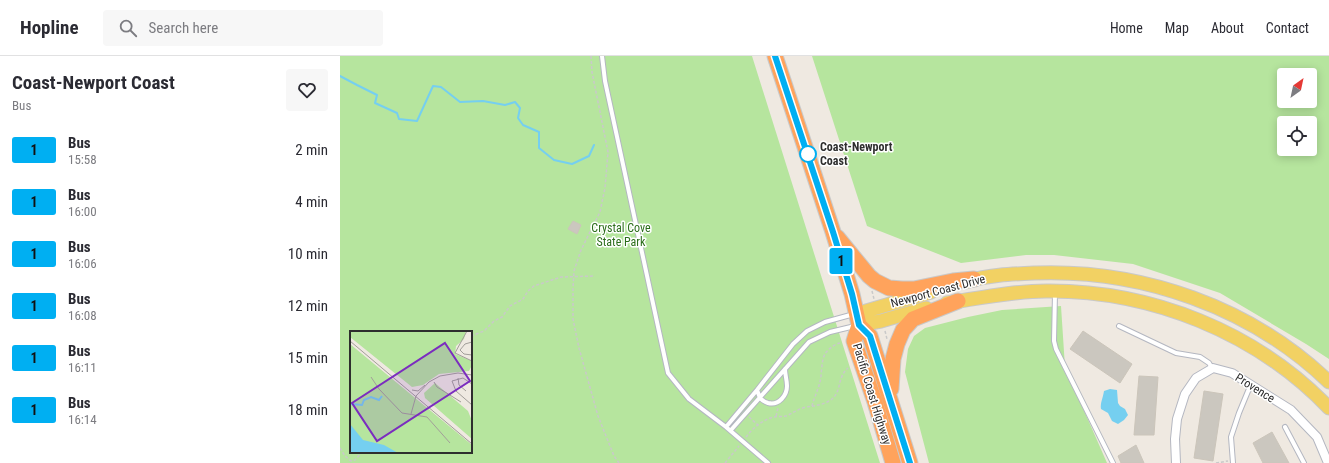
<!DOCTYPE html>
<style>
body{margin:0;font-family:"Roboto Condensed",sans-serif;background:#f7f7f7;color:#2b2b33;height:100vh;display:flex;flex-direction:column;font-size:15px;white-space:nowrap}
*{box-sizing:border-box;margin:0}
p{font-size:13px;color:#7c7c81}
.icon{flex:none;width:22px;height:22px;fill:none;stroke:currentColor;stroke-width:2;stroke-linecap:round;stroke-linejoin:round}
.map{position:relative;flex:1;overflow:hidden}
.side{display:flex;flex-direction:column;background:#fff;width:340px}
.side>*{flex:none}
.badge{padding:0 8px;border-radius:3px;font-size:14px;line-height:26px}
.needle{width:26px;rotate:33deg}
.buttons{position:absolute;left:937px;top:12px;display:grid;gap:8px}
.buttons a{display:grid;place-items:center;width:40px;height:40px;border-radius:4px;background:#fff;box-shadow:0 2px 10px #0003;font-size:20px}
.map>.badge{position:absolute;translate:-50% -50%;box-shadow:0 0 0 2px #fff}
.round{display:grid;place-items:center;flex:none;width:42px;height:42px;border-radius:4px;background:#f7f7f7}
.headline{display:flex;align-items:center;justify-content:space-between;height:68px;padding:0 12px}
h1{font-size:19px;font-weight:700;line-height:30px}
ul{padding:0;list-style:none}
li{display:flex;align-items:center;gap:12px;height:52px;padding:0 12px}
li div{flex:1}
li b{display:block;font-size:15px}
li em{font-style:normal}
li .badge{min-width:44px;font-weight:700;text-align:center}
header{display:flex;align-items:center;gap:24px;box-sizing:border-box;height:56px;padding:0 20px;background:#fff;border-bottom:1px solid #e1e1e2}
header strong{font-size:19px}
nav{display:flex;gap:22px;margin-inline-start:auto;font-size:14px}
.search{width:280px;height:36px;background:#f7f7f7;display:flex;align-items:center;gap:10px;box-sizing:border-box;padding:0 14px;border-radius:4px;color:#7c7c81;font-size:15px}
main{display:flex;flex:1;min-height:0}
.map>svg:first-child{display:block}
</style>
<header>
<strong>Hopline</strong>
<div class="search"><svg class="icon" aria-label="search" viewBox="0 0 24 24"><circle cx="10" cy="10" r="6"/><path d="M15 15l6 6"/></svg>Search here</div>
<nav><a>Home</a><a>Map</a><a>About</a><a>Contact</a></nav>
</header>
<main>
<section class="side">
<div class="headline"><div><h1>Coast-Newport Coast</h1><p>Bus</p></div><a class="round"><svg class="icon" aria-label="heart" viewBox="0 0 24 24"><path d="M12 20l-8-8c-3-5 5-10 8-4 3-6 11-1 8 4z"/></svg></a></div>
<ul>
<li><span class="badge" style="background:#00aff2;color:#111">1</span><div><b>Bus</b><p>15:58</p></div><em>2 min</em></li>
<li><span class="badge" style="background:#00aff2;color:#111">1</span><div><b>Bus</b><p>16:00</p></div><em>4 min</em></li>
<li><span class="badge" style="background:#00aff2;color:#111">1</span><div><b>Bus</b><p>16:06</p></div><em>10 min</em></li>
<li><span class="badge" style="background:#00aff2;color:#111">1</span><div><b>Bus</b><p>16:08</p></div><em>12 min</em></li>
<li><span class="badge" style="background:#00aff2;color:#111">1</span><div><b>Bus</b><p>16:11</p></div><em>15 min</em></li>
<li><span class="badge" style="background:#00aff2;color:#111">1</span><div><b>Bus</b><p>16:14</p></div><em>18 min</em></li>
</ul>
</section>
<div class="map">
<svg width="989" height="407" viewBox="0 0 989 407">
<rect width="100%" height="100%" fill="#efe9e1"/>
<path fill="#b6e59e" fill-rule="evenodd" d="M0 0H412L540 407H0ZM11 276H131V396H11Z
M472 0H989V303L966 288 880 237 793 208 714 199H686L621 207 527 170ZM944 19H970V45H944ZM944 67H970V93H944Z
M721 250 725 311 767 407H589L565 316 568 293 574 280 585 272 628 261 662 254Z"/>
<path fill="#75cff0" d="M770 333 777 334 778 347 780 350 785 353 788 359 784 364 778 368 772 365 768 357 761 353C760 347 763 342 764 335Z"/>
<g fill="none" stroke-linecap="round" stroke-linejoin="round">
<path stroke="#75cff0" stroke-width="2" d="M0 20 17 29 37 39 35 47 57 57 59 63 77 65 93 30 101 31 120 46 143 45 165 49 175 46 180 52 178 62 183 69 199 76V92L214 104 232 108 249 100 254 89"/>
</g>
<path fill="#cbc7bf" stroke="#cbc5ba" d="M233 165 241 169 237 178 228 173Z
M743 275 792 308 780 327 730 293Z
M799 320 818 321 814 379H794Z
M864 335 883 338 873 405 854 402Z
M932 376 949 407H923L913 387Z
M796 389 804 407H781L778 400Z"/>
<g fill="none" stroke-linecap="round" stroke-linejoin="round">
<g stroke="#b4b7c1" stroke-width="6">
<path id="lane" d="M262 0 265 25 328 317 349 343 386 371 428 407
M715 237 714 285 716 293 773 407
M779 270 836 297 860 301 869 307 872 312
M417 334 420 342C422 344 425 346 428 347 439 350 447 339 447 330 447 324 445 319 445 313
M386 371 417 334 453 288 467 275 485 266 514 258
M945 371 964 407
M391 374 469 286 490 276 515 270
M893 407 891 381 899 357 911 328"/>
</g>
<g stroke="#b4b7c1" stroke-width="10">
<path id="street" d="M836 407 835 383 837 363 845 338 856 322 873 312 892 317 951 354 977 381 988 407"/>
</g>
<g stroke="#c9c9c9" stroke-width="15">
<path id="primary" d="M626 226C647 219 672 218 695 217 802 213 911 251 989 326
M607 247C640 242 673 235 706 235 811 234 916 276 989 352
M516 258 591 236
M519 269 541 265 586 252"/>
</g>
<g stroke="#c9c9c9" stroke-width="17">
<path id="highway" d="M435 0 493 176 512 238 519 269 514 285 535 346 553 407
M497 181 529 220 535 225 549 232 562 233H574L613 225 634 223
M519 269 530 280 570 407
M551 333 553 303 557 288 563 274 573 263 618 245"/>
</g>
<path stroke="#c9c9c9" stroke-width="1.5" stroke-dasharray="3 2" stroke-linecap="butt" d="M251 0 252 16 268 96 265 132 260 156 241 194 234 215 233 233V263L239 292 258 360 274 400 279 407
M532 235 534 243
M545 275 547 283
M131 280 144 275 154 265 162 261 170 250 183 243 188 235 194 230 221 221 255 220
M472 350C474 342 478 334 480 326 482 318 481 305 485 298 488 293 495 288 500 287
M436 360 438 352
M409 361 418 369
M406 381C413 372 422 364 434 361 438 360 442 361 446 360 453 357 458 353 466 351 474 350 482 349 489 345 503 337 496 322 508 312
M0 392 5 400 11 405 15 404 22 396
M385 407 399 390
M876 407 888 405"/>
<use href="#lane" stroke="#fff" stroke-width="4"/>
<use href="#street" stroke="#fff" stroke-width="8"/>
<use href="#primary" stroke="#f2d163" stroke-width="13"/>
<use href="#highway" stroke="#ffa35c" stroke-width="15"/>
</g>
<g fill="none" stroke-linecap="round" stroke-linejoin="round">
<g stroke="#fff" stroke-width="9">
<path id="line" d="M435 0 493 176 512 238 519 269 530 280 570 407"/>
</g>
<use href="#line" stroke="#00aff2" stroke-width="6"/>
</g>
<circle fill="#fff" stroke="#00aff2" stroke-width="2" cx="468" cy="98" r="8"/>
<g text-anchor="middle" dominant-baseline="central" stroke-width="3" stroke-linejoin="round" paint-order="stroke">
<g font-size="12" font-weight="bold" fill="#2e2e2e" stroke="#fff" text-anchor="start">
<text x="480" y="91">Coast-Newport<tspan x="480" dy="14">Coast</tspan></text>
</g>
<g font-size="12" fill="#2c6e1b" stroke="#fff">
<text x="281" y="172">Crystal Cove<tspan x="281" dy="14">State Park</tspan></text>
</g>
<g font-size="12" fill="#2e2e2e" stroke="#fff">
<text transform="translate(598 235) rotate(-15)">Newport Coast Drive</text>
<text transform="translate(915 332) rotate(32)">Provence</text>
<text transform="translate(532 338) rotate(73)">Pacific Coast Highway</text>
</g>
</g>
<g transform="translate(10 275)">
<rect width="122" height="122" fill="#efe9e1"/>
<path d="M0 0H116L114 8 106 15 105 23 122 30V34L119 40 89 43 73 54 62 56 0 6ZM0 13 122 114V122H0ZM85 52 118 80 122 90V108L75 67 74 62Z" fill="#b6e59e"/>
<path d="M0 93 13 109 34 114 48 122H0Z" fill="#75cff0"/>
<path fill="none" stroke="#75cff0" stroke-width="2" d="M0 73 12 74 14 69 21 66 29 69 32 65"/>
<path fill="none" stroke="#a29e99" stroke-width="1" d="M117 0 105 22 122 30M0 10 122 113M122 11 115 13 110 19 114 23 122 24M21 46 29 58 52 82 77 86 100 112M108 47 109 54 116 60M84 51 87 56 111 71M122 53 113 47 102 50 106 60 122 74M62 59 68 60 75 54M66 65 79 51 90 45 108 42 122 44M61 83 66 65"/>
<path fill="#7b2cbf" fill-opacity="0.15" stroke="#7b2cbf" stroke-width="2" d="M95 12 120 50 27 110 2 72Z"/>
<rect width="122" height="122" fill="none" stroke="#2e2e2e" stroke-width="2"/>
</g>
</svg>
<div class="buttons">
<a><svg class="needle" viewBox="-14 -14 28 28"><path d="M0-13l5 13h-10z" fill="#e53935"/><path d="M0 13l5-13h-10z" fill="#7c7c81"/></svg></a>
<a><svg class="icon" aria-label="locate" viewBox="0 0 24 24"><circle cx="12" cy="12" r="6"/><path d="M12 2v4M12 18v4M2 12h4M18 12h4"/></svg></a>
</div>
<b class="badge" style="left:501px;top:205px;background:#00aff2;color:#111">1</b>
</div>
</main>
